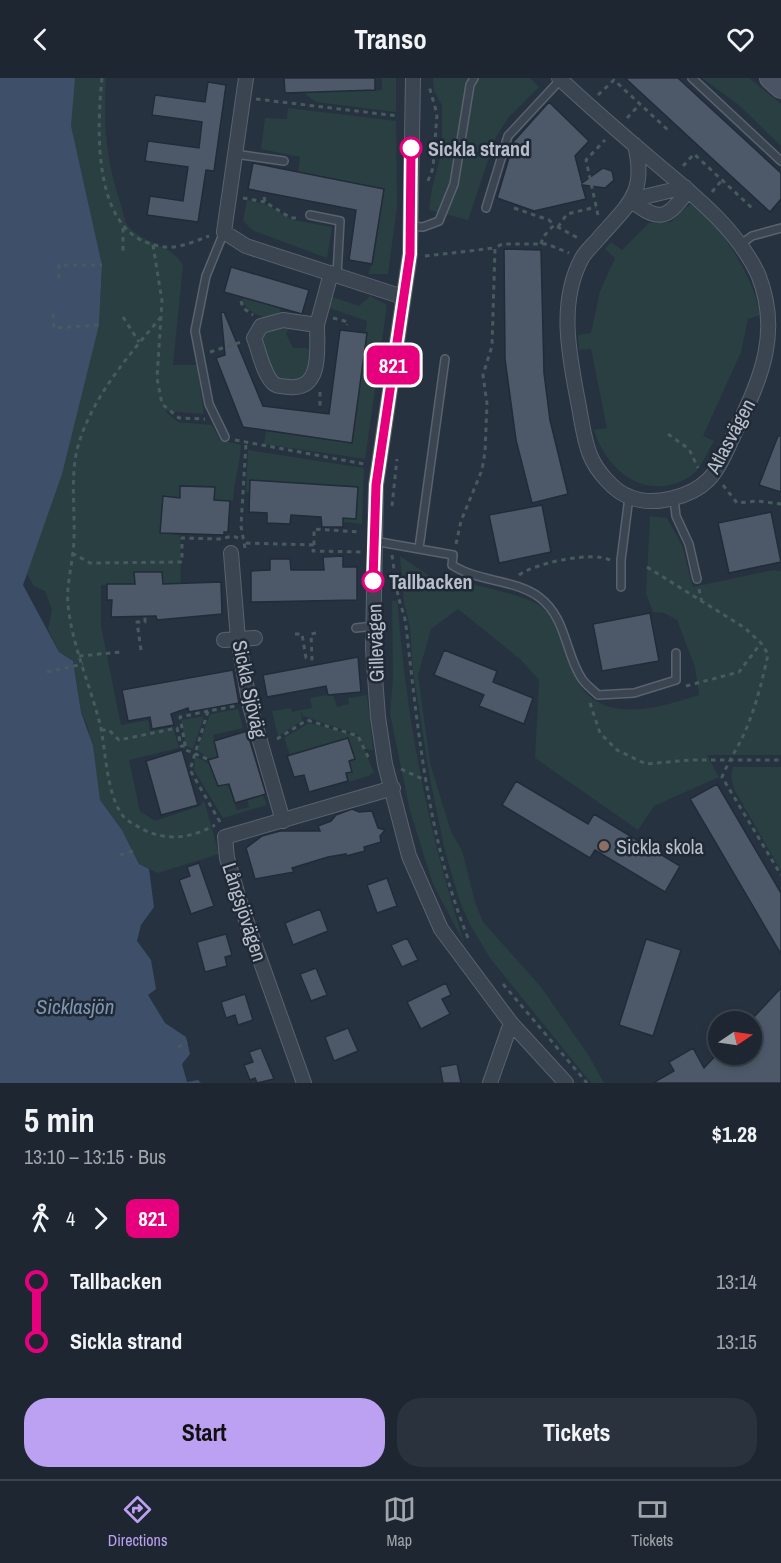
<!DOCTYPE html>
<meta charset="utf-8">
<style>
body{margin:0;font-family:"Archivo Narrow",sans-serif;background:#2a323d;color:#f1f3f6;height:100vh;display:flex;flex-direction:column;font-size:22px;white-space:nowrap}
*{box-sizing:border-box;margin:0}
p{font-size:20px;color:#a0a5ab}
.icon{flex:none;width:33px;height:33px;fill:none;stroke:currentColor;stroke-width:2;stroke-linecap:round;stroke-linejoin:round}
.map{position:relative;height:1005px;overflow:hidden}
.details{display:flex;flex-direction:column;background:#1d2631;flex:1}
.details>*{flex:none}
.badge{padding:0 12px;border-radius:9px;font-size:21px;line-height:39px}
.needle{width:39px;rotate:77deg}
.buttons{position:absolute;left:708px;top:933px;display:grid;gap:12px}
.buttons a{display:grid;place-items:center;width:54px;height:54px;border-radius:50%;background:#1d2631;box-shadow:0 3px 9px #0003,0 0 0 2px #3b434d;font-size:30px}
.map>.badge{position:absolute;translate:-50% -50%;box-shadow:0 0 0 3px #fff}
.legs{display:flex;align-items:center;gap:9px;height:66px;padding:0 24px;font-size:20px}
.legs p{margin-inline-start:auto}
.overview{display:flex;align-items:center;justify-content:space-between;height:102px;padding:0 24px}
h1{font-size:33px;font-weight:800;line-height:45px}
.primary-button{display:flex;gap:12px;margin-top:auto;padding:12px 24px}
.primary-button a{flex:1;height:69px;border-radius:24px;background:#bca0f2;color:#111;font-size:24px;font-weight:800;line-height:69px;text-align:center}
.primary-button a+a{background:#2a323d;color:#f1f3f6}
ul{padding:0 24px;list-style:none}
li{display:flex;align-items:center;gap:21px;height:60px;font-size:22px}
li i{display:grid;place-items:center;width:9px;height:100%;margin:0 8px;background:currentColor}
li i::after{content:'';width:15px;height:15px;margin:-8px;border:4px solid;border-radius:50%;background:#1d2631}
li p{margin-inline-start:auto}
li:first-child i{background:linear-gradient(#0000 50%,currentColor 0)}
li:last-child i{background:linear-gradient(currentColor 50%,#0000 0)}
header{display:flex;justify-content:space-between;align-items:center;height:78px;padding:0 24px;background:#1d2631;font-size:27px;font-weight:800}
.dock{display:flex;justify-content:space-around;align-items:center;height:84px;border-top:2px solid #3b434d;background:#1d2631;font-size:16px;color:#a0a5ab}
.dock a{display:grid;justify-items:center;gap:3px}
.dock .current{color:#bca0f2}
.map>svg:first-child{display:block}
</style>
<header><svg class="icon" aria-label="back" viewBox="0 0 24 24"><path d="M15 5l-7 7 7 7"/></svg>Transo<svg class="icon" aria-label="heart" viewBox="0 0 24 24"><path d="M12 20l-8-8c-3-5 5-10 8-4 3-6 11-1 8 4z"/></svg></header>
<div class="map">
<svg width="781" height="1005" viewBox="0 0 781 1005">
<rect width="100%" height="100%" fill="#273241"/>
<path fill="#293f42" d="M75 0H106C103 47 106 82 121 127 123 133 124 143 128 148 144 167 168 164 183 187L173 287H197L204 336 165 333 178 344 212 347 220 362 241 367C240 387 234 403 233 423L214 422 215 409 181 408 182 420 163 419 160 455 180 457 181 506H163L162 494H135V506L101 507V548L121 647 148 642 150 653 173 649 179 670 129 682 140 733 155 743 200 728 204 722 219 776 158 795 139 786 122 752 100 722 88 649 81 634 73 583 59 574 48 551 52 532 45 513 34 508 23 490 99 247 102 187 75 68 59 101Z
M382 0H396V34L316 24 303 14 382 12Z
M433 0H530L539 9 508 40 495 61 468 142 429 132 432 110 442 73V27L434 13Z
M702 0H749L781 26V68L739 27Z
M288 30 396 43 397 128 388 196H368L372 186 383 111 298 95 300 79 261 71 265 40 287 41Z
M247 122 267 127 292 142 332 149 327 180 254 153 243 143Z
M690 126C721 144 755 202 760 237L748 241 741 274 703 358 714 363C708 373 700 392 691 398 648 425 607 395 594 352L607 350 591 271 579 272 578 257 591 255 600 213 615 180 605 171 611 164 622 172 649 145 671 144Z
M329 218 359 228 370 218 387 227 365 381 264 366 266 353 351 365 367 243 326 229Z
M243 219 281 230 278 239C263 240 253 238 243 225Z
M281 250 289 251 286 256 293 270H307L312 274 309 295 299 303 279 302 273 297 259 260 263 255Z
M248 372 364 390 362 446 343 444V440L355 441 357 409 250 402 249 415 246 414Z
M650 438 667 440 682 467 693 509 773 492 781 493V677H707L719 699 654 728 638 752 535 680 539 602 521 582 458 531 431 551 418 597 430 685 451 754 462 772 475 824 483 844 541 909 589 978 604 1005H591L490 880 469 845 459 821 445 773 430 701 413 593 410 549 404 524 400 478 444 508 456 502C474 507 528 518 540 528 561 545 563 568 572 592 594 650 655 631 699 617L695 589 677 542 664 535 653 534 646 515Z
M392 523H397L398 530C407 645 429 758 465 867L433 806 410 733 390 636 393 599Z
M333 616 337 629 349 626 348 620 367 617 373 672 363 671 359 657 303 638 301 632 312 630 310 620Z
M291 630 292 634 301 632 302 643 278 658 272 633Z
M238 631 243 650 213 657 218 679 211 682 197 672 210 636Z
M204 638 193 671 186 668 181 642Z
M309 645 358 658 374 694 369 698 348 704 346 695 352 693 349 683 354 681 347 660 290 677 284 660Z
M195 679C221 688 230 707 237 732L249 729 247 721 263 717 267 727 223 740 194 692Z
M733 689H781V793L734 711 731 698Z"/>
<path fill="#3d4f69" d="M0 0H75L71 48 102 187 99 247 62 396 23 507 59 574 73 583 81 634 93 668 100 722 122 752 139 786 149 791 154 829 141 847 137 863 151 882 156 911 148 917 165 945 186 959 190 976 182 986 187 1004 198 1002 201 1005H0Z"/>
<path fill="#4d5969" stroke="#222b38" stroke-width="1.5" d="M284 0H375V12L285 15Z
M625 0H678L781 95V121L770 134Z
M208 4 226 7 214 93 206 92 198 144 147 137 150 118 183 123 188 89 145 83 148 63 199 70 202 44 152 37 155 17 205 24Z
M549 24 589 63 575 78 582 105 603 90 612 93 614 102 605 110 582 107 586 121 534 133 497 120 514 63Z
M253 85 384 111 372 186 349 182 356 132 248 111Z
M504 171 541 172 544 295 550 342 568 416 532 425 516 362 505 281Z
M231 189 309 212 302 236 224 214Z
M224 234 263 328 329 336 340 252 367 255 352 365 243 349 216 280 225 277 221 235Z
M778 358H781V414L759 407Z
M250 402 358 409 356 441 343 440V449H322L321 439 291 437 290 446 267 445V435L249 434Z
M180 408 215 409 214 422 230 423 228 454H224V457L160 455 163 418 180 420Z
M542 427 551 474 499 485 489 437Z
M771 434 781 484 729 495 718 445Z
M343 478V489H357V522L251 524V493L270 492V481H290L291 492H324L323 479Z
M134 494H162L163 506 221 504 222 536 157 542 156 538 111 539 112 522H107V506H135Z
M650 535 659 583 602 593 593 546Z
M444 572 497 593 493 604 533 620 524 646 479 628 484 617 434 597Z
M358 579 361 614 328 617 326 608 267 619 263 597Z
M233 592 239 625 189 634 188 630 171 636 174 647 152 651 150 639 128 643 122 612Z
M247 653 266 716 235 725 229 706 218 708 208 682 218 679 214 663Z
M348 660 355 681 349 683 352 694 346 695 348 703 309 714 304 697 294 699 287 678Z
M182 672 198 727 161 737 146 683Z
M516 703 588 746 594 736 680 788 665 814 595 772 590 780 502 727Z
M717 706 781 815V876L690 721Z
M352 731 359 734 372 733 378 750 385 752 380 758 381 764 364 769 365 773 346 778V776L328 779 292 790 294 794 255 801 246 770 262 758 280 753H320L318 748 331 743 336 737Z
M199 785 214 828 191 836 179 802 190 798 187 789Z
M387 800 397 828 377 835 367 807Z
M320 831 328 853 293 867 285 845Z
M226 856 232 877 225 879 227 888 205 894 197 864Z
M407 860 418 882 402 889 391 867Z
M646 861 681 872 653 958 619 947Z
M316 890 327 917 311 923 300 896Z
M446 905 451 917 442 921 450 936 421 951 407 924Z
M781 910V1005H653L674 993 669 984 693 970 704 990 717 976H752V941Z
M245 916 253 942 238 947 235 937 226 940 221 924Z
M348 950 358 973 334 983 325 959Z
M261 970 274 1001 257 1005 255 1000 250 1002 244 987 253 984 249 974Z
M457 986 461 1005H443L440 989Z"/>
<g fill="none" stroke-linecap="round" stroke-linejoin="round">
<g stroke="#59626e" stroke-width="10">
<path id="lane" d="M692 0 781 83
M235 76 284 83
M486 130 508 58 561 1
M310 137 340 143 337 197
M410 148 423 149 439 143 454 106 470 7 474 0
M224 154 206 198 195 253 209 326 225 359
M741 166 752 158 781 150
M674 420 676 438 689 466 697 501
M374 463 453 477 452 487C478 504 514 501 539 519 567 540 565 576 582 601 586 607 593 612 598 617L634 615 676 602V575
M419 470 445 281
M621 509V482L629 419
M356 550 373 548"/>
</g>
<g stroke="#59626e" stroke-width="16">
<path id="street" d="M246 0 224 154 246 168 403 219
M413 0 410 176 376 407 373 571 378 639 385 686 409 778 441 851 511 945 566 1005
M559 0C589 28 620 55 652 82 691 115 735 148 758 196 781 253 762 298 737 350 729 366 721 389 708 402 691 419 653 429 630 419 614 414 596 392 590 377 584 362 582 345 579 329 570 281 557 226 582 180 586 173 593 167 598 161 628 126 647 116 635 67
M631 122C659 145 668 141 688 112
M631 122 685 109
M317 247C317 271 323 312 289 309 283 308 276 309 272 304 263 294 259 273 254 260L261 248 283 242 317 247 331 195
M231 475 238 561 250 628 283 743
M224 562 255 560
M304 1005 241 828 227 780 225 759 393 710
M490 1005 511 945"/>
</g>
<g stroke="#59626e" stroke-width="22">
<path id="secondary" d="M770 0 781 10"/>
</g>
<path stroke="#475b5e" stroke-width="3" stroke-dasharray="4.5 4.5" stroke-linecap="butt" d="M102 0C97 48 92 149 151 166 158 168 166 170 173 169 185 168 198 162 209 158
M598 17 614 2 668 52
M256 21 398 38
M627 40 640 26
M683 88 694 76 752 130
M428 103 433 90 437 36 429 8
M712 114 722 102
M264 119 265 124 291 140H299
M243 120 265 124
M514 130 549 142 554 147
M598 137 586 82 605 62
M558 149 567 136 596 129
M123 150V174
M541 166 543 159 554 147 578 160
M153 167 162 223 157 300 162 326 179 340 205 341
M425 178 495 170
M59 200V187H102
M241 223 243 230 253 237
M53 236 54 250 99 247
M123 239 139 264
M161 239C129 277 92 319 78 368 70 398 75 428 74 459 74 482 66 504 68 527 72 567 90 607 100 646 106 672 106 716 123 738 128 744 136 747 142 751 168 764 191 760 215 747
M333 240 348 244 347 247
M210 274 241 264
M320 314V329
M668 356 689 371 698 390
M235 362 364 386
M723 407 737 425 757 423 781 426
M392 428 397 381
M246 465 314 467 313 473 362 474
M456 466 461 443 482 392 485 374 487 326 483 297 492 268 495 170 502 166H547L569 175
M314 467V451L360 454
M245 470 241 448 246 365
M72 475 90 485 182 484V460L219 461 233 458 238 460
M392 477C394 490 395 504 398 517 400 527 405 537 406 548 418 653 428 761 468 860
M647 489 745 550 761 565 768 576C762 605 753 640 739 666 733 677 727 687 722 699L781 797
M519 497C536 485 591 473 610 482
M699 511 702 525
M295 556H302L306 580 312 581 311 556 316 555
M141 572 137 544H145V539
M79 578 121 574
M47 594 83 586
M686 608 739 594 761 565
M590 625 600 655 617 672 646 686 690 682H781
M101 652H109L119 662 177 650 181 668H185
M277 661 307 642 358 658 369 681
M207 681 186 672 180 639 208 633
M401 691 427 703
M220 744 190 692 208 633 236 628
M120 777 133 773
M503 906 587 1005
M178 969 187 964"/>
<use href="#lane" stroke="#3b4451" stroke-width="7"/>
<use href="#street" stroke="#3b4451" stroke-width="14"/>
<use href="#secondary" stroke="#495363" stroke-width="20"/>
</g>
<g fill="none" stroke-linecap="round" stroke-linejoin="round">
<g stroke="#fff" stroke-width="14">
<path id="line-1" d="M373 503 376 407 410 176 411 70"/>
</g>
<use href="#line-1" stroke="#e6007e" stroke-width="9"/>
</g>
<g fill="#fff" stroke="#e6007e" stroke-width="3">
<circle cx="411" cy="70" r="10"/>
<circle cx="373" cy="503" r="10"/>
</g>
<circle fill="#8d6e63" stroke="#202936" stroke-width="2" cx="604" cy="768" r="6"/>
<g text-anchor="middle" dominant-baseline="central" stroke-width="5" stroke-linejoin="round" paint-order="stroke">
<g font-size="20" font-weight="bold" fill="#b8bfcb" stroke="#202936" text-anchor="start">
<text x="428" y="70">Sickla strand</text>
<text x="389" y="503">Tallbacken</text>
</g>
<g font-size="20" fill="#b8bfcb" stroke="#202936">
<text transform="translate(730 358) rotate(-62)">Atlasvägen</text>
<text transform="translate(375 565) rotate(-92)">Gillevägen</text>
<text transform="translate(250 611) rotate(78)">Sickla Sjöväg</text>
<text transform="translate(245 834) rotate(72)">Långsjövägen</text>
</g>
<g font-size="20" fill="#b8bfcb" stroke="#202936" text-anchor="start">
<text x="616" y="768">Sickla skola</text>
</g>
<g font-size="21" font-style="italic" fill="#8095b1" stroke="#202936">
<text x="75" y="928">Sicklasjön</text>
</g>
</g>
</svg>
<div class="buttons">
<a><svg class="needle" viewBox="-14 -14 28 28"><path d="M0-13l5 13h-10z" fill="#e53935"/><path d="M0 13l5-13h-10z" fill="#a0a5ab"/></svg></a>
</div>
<b class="badge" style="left:393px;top:287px;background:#e6007e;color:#fff">821</b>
</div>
<section class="details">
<div class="overview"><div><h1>5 min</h1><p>13:10 – 13:15 · Bus</p></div><b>$1.28</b></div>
<div class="legs"><svg class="icon" aria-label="walk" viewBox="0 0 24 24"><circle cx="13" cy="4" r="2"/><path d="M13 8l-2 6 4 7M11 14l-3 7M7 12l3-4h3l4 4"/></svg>4<svg class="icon" aria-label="forward" viewBox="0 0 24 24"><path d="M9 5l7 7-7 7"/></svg><b class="badge" style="background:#e6007e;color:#fff">821</b></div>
<ul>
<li><i style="color:#e6007e"></i><b>Tallbacken</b><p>13:14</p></li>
<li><i style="color:#e6007e"></i><b>Sickla strand</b><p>13:15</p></li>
</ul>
<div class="primary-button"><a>Start</a><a>Tickets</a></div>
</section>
<nav class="dock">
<a class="current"><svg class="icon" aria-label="directions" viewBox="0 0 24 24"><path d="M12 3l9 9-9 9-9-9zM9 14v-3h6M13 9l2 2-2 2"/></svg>Directions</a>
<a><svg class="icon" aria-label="map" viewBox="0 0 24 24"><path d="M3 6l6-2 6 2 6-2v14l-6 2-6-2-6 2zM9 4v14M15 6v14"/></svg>Map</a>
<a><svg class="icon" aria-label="tickets" viewBox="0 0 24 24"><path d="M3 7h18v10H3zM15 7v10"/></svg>Tickets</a>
</nav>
